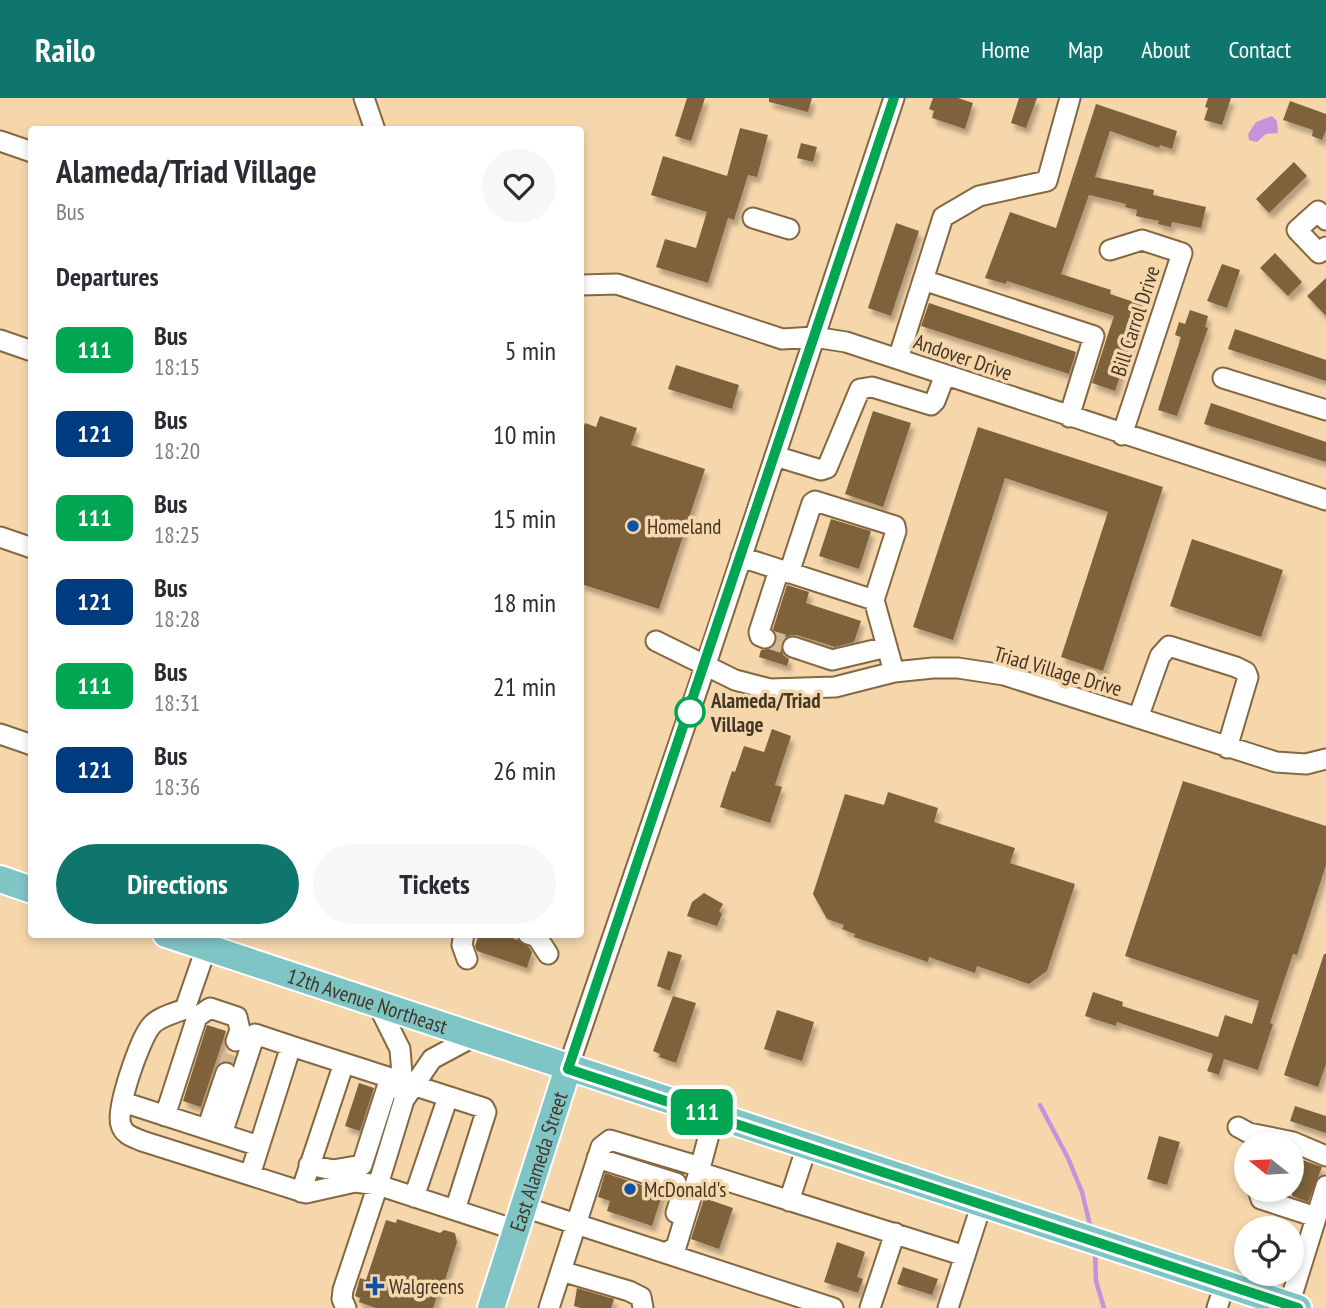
<!DOCTYPE html>
<style>
body{margin:0;font-family:"PT Sans Narrow",sans-serif;background:#f7f7f7;color:#2b2b33;height:100vh;display:flex;flex-direction:column;font-size:26px;white-space:nowrap}
*{box-sizing:border-box;margin:0}
p{font-size:23px;color:#7c7c81}
.icon{flex:none;width:38px;height:38px;fill:none;stroke:currentColor;stroke-width:2;stroke-linecap:round;stroke-linejoin:round}
.map{position:relative;flex:1;overflow:hidden}
.drawer{position:absolute;left:28px;top:28px;width:556px;height:812px;display:flex;flex-direction:column;background:#fff;border-radius:7px;box-shadow:0 4px 10px #0003}
.drawer>*{flex:none}
.badge{padding:0 14px;border-radius:10px;font-size:24px;line-height:46px}
.needle{width:46px;rotate:288deg}
.tools{position:absolute;left:1234px;top:1034px;display:grid;gap:14px}
.tools a{display:grid;place-items:center;width:70px;height:70px;border-radius:50%;background:#fff;box-shadow:0 4px 10px #0003;font-size:35px}
.map>.badge{position:absolute;translate:-50% -50%;box-shadow:0 0 0 4px #fff}
h2{padding:0 28px;font-size:26px;line-height:63px}
.round{display:grid;place-items:center;flex:none;width:74px;height:74px;border-radius:37px;background:#f7f7f7}
.head{display:flex;align-items:center;justify-content:space-between;height:119px;padding:0 28px}
h1{font-size:33px;font-weight:600;line-height:52px}
.cta{display:flex;gap:14px;margin-top:auto;padding:14px 28px}
.cta a{flex:1;height:80px;border-radius:42px;background:#0f766e;color:#fff;font-size:28px;font-weight:600;line-height:80px;text-align:center}
.cta a+a{background:#f7f7f7;color:#2b2b33}
ul{padding:0;list-style:none}
li{display:flex;align-items:center;gap:21px;height:84px;padding:0 28px}
li div{flex:1}
li b{display:block;font-size:26px}
li em{font-style:normal}
li .badge{min-width:77px;font-weight:700;text-align:center}
header{display:flex;align-items:center;gap:42px;box-sizing:border-box;height:98px;padding:0 35px;background:#0f766e;color:#fff}
header strong{font-size:33px}
nav{display:flex;gap:38px;margin-inline-start:auto;font-size:24px}
.map>svg:first-child{display:block}
</style>
<header>
<strong>Railo</strong>
<nav><a>Home</a><a>Map</a><a>About</a><a>Contact</a></nav>
</header>
<div class="map">
<svg width="1326" height="1210" viewBox="0 0 1326 1210">
<defs>
<filter id="shadow"><feDropShadow dx="3.5" dy="6" stdDeviation="2" flood-color="#0004"/></filter>
</defs>
<rect width="100%" height="100%" fill="#f6d7ac"/>
<path fill="#c693db" d="M1272 18 1277 23 1278 35 1266 36 1257 44 1249 42 1248 36 1256 24Z"/>
<g fill="none" stroke-linecap="round" stroke-linejoin="round">
<path stroke="#c693db" stroke-width="4.5" d="M1040 1007 1068 1060 1082 1094 1091 1131
M1095 1154 1096 1183 1104 1210"/>
</g>
<path fill="#7d623b" filter="url(#shadow)" d="M687 0H705L691 43 675 38Z
M769 0H812L808 14 769 4Z
M933 0H958L973 5 965 31 932 20 934 13 929 11Z
M1019 0H1037L1026 30 1011 25Z
M1208 0H1231L1222 27 1204 22 1208 10 1205 9Z
M1290 3 1326 16V32L1322 42 1312 38 1313 32 1283 22Z
M1096 6 1177 33 1172 51 1160 47 1159 50 1110 33 1095 79 1154 92 1153 97 1206 109 1201 130 1172 124 1171 129 1158 126 1159 123 1136 118 1137 112 1125 109 1126 106 1089 97 1061 176 1111 192 1110 196 1143 207 1115 293 1092 285 1114 218 1007 183 1006 186 985 180 1010 114 1056 130Z
M740 30 768 37 757 79 748 77 734 122 728 120 708 185 656 169 665 141 696 150 707 114 651 97 663 58 727 78Z
M801 45 817 49 813 64 797 60Z
M1294 64 1307 78 1269 115 1256 101Z
M896 125 919 133 891 218 868 210Z
M1275 155 1302 184 1288 198 1260 170Z
M1222 166 1240 172 1227 210 1207 203Z
M1326 180V218L1307 198Z
M929 205 1076 254 1069 276 921 228Z
M1190 212 1208 218 1205 229 1208 230 1177 318 1158 312 1181 239 1175 237 1179 224 1185 226Z
M1235 231 1326 262V283L1228 251Z
M676 267 739 287 732 311 668 291Z
M1211 305 1326 344V364L1204 326Z
M873 313 911 325 883 409 845 396Z
M600 318 637 330 631 347 705 371 659 511 581 486V336L585 325 596 329Z
M978 329 1163 389 1103 573 1061 559 1108 414 1005 380 953 542 913 529Z
M831 421 871 433 859 471 819 458Z
M1192 441 1283 472 1261 539 1170 508Z
M787 487 809 494 806 505 861 523 854 544 835 549 797 537H791L784 540 781 546 783 557 789 561 787 568 759 559 761 552 772 550 777 544V538L773 531Z
M772 631 791 638 775 687 782 689 770 725 720 709 732 673 735 674 744 648 764 654Z
M1183 683 1326 728V767L1297 857 1293 856 1270 925 1273 926 1258 972 1224 961 1219 977 1207 973 1213 956 1117 924 1116 928 1085 918 1093 894 1123 904 1122 908 1218 939 1225 917 1252 926 1259 903 1125 858Z
M888 694 938 710 934 724 1015 750 1010 765 1075 786 1047 873 1029 886 977 868 975 875 929 859 928 864 854 839 855 836 842 831 844 827 827 821 813 796 845 696 884 707Z
M704 795 723 806 719 813 722 816 717 828 687 818 692 804Z
M479 836H502L518 842 529 849 532 854 527 870 477 853 475 848Z
M668 853 682 857 670 893 657 888Z
M1324 856H1326V966L1318 989 1284 977Z
M673 898 696 905 676 965 659 959 660 956 653 953Z
M777 912 814 924 802 963 764 951Z
M207 927 226 933 201 1009 183 1003Z
M359 985 374 990 360 1033 345 1028Z
M1295 1008 1326 1018V1035L1290 1023Z
M1159 1038 1180 1044 1167 1087 1147 1081Z
M1292 1058 1322 1069 1308 1104 1292 1098Z
M605 1075 663 1094 652 1128 607 1113 610 1103 598 1099Z
M704 1100 733 1110 719 1151 691 1141Z
M397 1121 440 1135 444 1132 455 1135 457 1144 444 1185 442 1184 433 1210H376L359 1204 360 1200 355 1198 360 1180 366 1182 386 1122 396 1125Z
M837 1144 865 1154 857 1179 863 1181 858 1195 824 1184Z
M903 1169 938 1181 932 1197 897 1186Z
M577 1190 614 1201 611 1210H581L574 1208Z"/>
<g fill="none" stroke-linecap="round" stroke-linejoin="round">
<path stroke="#d2b791" stroke-width="19" stroke-dasharray="19 10" stroke-linecap="butt" d="M765 540 793 549
M226 975 236 943"/>
<g stroke="#846841" stroke-width="23">
<path id="minor" d="M364 0 375 32
M0 43 32 54
M753 120 789 131
M1326 122 1318 113 1297 132 1319 155 1326 149
M1110 152 1142 142 1182 155 1122 337
M923 182 1094 238 1069 319
M581 187 617 186 782 241 814 239 846 244 1326 402
M0 242 32 253
M898 261 943 119 979 98 1047 83 1070 0
M1223 280 1326 312
M775 358 821 372 827 370 860 291 872 289 931 307 935 303 945 277
M0 439 32 450
M741 459 874 502 894 574
M789 475 812 405 815 403 895 428 896 433 874 502
M765 540 760 538 759 534 779 472
M656 543 735 582 770 591 835 589 894 574 933 570H958L1004 577 1276 664 1306 666 1326 661
M793 549 832 562 887 549
M1138 620 1160 558 1169 548 1236 569 1246 574 1248 579 1227 650
M0 636 32 647
M211 836 185 911C175 915 158 919 151 928 140 941 115 1012 121 1027 124 1037 133 1039 142 1043L306 1095 355 1084 378 1087 343 1192 342 1201 346 1210
M464 836 462 847 467 861
M528 836 537 839 548 856
M378 907 400 951 404 1002 432 961 473 939
M568 970 705 569 894 0
M404 1002 378 1087 516 1132
M123 1004 259 1048
M165 1018 197 919 210 910 237 919 240 932 236 943
M714 1018 699 1074 965 1158
M1238 1029 1249 1035 1293 1044 1326 1058
M207 1031 226 975
M222 1036 255 936 291 948
M597 1060 676 1085 681 1099 676 1115
M309 1067 333 1072 362 1067 390 980
M250 1077 291 948 344 965
M1258 1092 1261 1101 1316 1119
M301 1094 344 965 484 1010 486 1014 455 1112
M414 1099 448 999
M789 1103 807 1048
M524 1109 665 1155 676 1149 699 1074 694 1067 610 1042 601 1049 549 1210
M665 1155 833 1210
M561 1173 629 1193 641 1199 643 1210
M1289 1207 1326 1088
M870 1210 895 1135
M948 1210 982 1105
M1217 1210 1225 1186"/>
</g>
<g stroke="#fff" stroke-width="30">
<g id="major">
<path d="M0 781 32 792"/>
<path id="s1" d="M166 836 1298 1210"/>
<path id="s2" d="M491 1210 568 970"/>
</g>
</g>
<use href="#minor" stroke="#fff" stroke-width="19"/>
<use href="#major" stroke="#80c5c6" stroke-width="26"/>
</g>
<g fill="none" stroke-linecap="round" stroke-linejoin="round">
<g stroke="#fff" stroke-width="16">
<path id="line" d="M894 0 568 971 1298 1210"/>
</g>
<use href="#line" stroke="#00a651" stroke-width="10"/>
</g>
<g fill="#0c53a3" stroke="#f6d7ac" stroke-width="2.5">
<circle cx="633" cy="428" r="7"/>
<circle cx="630" cy="1091" r="7"/>
<path d="M371.5 1177.5h7v7h7v7h-7v7h-7v-7h-7v-7h7z"/>
</g>
<circle fill="#fff" stroke="#00a651" stroke-width="3.5" cx="690" cy="614" r="14"/>
<g text-anchor="middle" dominant-baseline="central" stroke-width="7" stroke-linejoin="round" paint-order="stroke">
<g font-size="21" fill="#423625" stroke="#f6d7ac">
<text transform="translate(1135 223) rotate(-72)">Bill Carrol Drive</text>
<text transform="translate(963 259) rotate(19)">Andover Drive</text>
<text transform="translate(1058 573) rotate(16)">Triad Village Drive</text>
<text stroke="none"><textPath href="#s1" startOffset="212">12th Avenue Northeast</textPath></text>
<text stroke="none"><textPath href="#s2" startOffset="154">East Alameda Street</textPath></text>
</g>
<g font-size="21" fill="#423625" stroke="#f6d7ac" text-anchor="start">
<text x="647" y="428">Homeland</text>
<text x="644" y="1091">McDonald's</text>
<text x="389" y="1188">Walgreens</text>
</g>
<g font-size="21" font-weight="bold" fill="#423625" stroke="#f6d7ac" text-anchor="start">
<text x="711" y="602">Alameda/Triad<tspan x="711" dy="24">Village</tspan></text>
</g>
</g>
</svg>
<div class="tools">
<a><svg class="needle" viewBox="-14 -14 28 28"><path d="M0-13l5 13h-10z" fill="#e53935"/><path d="M0 13l5-13h-10z" fill="#7c7c81"/></svg></a>
<a><svg class="icon" aria-label="locate" viewBox="0 0 24 24"><circle cx="12" cy="12" r="6"/><path d="M12 2v4M12 18v4M2 12h4M18 12h4"/></svg></a>
</div>
<b class="badge" style="left:702px;top:1014px;background:#00a651;color:#fff">111</b>
<section class="drawer">
<div class="head"><div><h1>Alameda/Triad Village</h1><p>Bus</p></div><a class="round"><svg class="icon" aria-label="heart" viewBox="0 0 24 24"><path d="M12 20l-8-8c-3-5 5-10 8-4 3-6 11-1 8 4z"/></svg></a></div>
<h2>Departures</h2>
<ul>
<li><span class="badge" style="background:#00a651;color:#fff">111</span><div><b>Bus</b><p>18:15</p></div><em>5 min</em></li>
<li><span class="badge" style="background:#003b80;color:#fff">121</span><div><b>Bus</b><p>18:20</p></div><em>10 min</em></li>
<li><span class="badge" style="background:#00a651;color:#fff">111</span><div><b>Bus</b><p>18:25</p></div><em>15 min</em></li>
<li><span class="badge" style="background:#003b80;color:#fff">121</span><div><b>Bus</b><p>18:28</p></div><em>18 min</em></li>
<li><span class="badge" style="background:#00a651;color:#fff">111</span><div><b>Bus</b><p>18:31</p></div><em>21 min</em></li>
<li><span class="badge" style="background:#003b80;color:#fff">121</span><div><b>Bus</b><p>18:36</p></div><em>26 min</em></li>
</ul>
<div class="cta"><a>Directions</a><a>Tickets</a></div>
</section>
</div>
